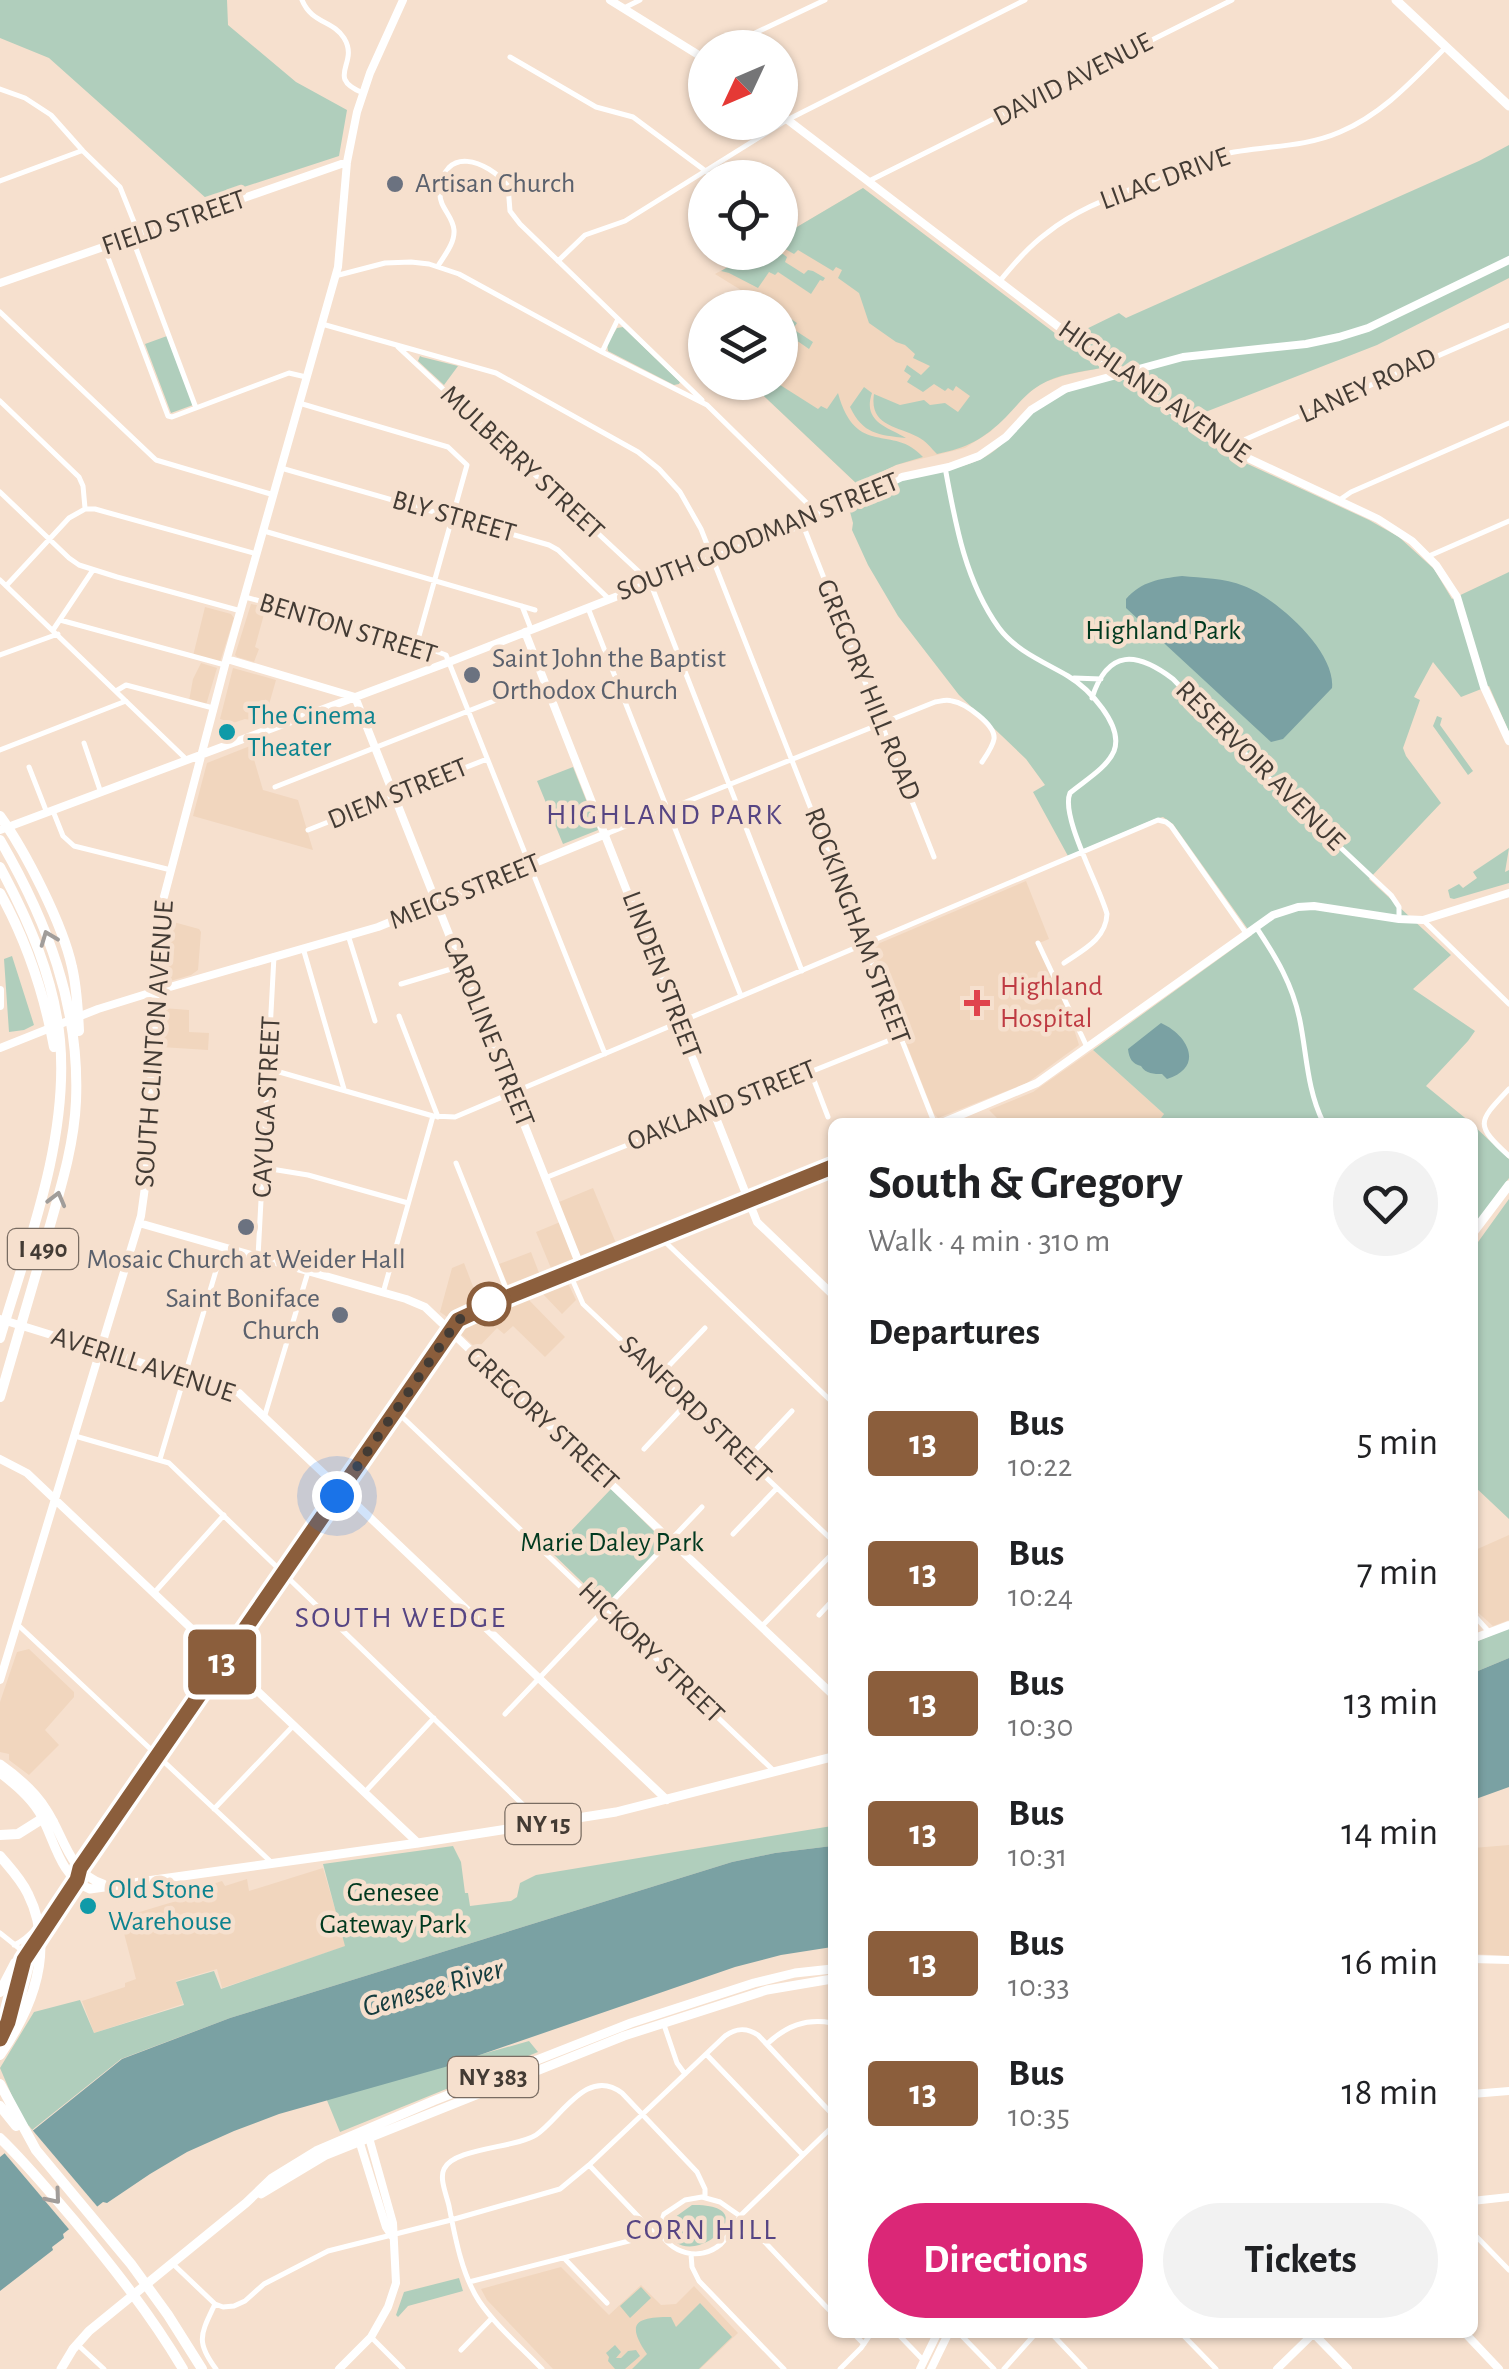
<!DOCTYPE html>
<meta charset="utf-8">
<style>
body{margin:0;font-family:"Alegreya Sans",sans-serif;background:#f2f2f2;color:#202124;height:100vh;display:flex;flex-direction:column;font-size:38px;white-space:nowrap}
*{box-sizing:border-box;margin:0}
p{font-size:32px;color:#757577}
.icon{flex:none;width:55px;height:55px;fill:none;stroke:currentColor;stroke-width:2;stroke-linecap:round;stroke-linejoin:round}
.map{position:relative;flex:1;overflow:hidden}
.sheet{position:absolute;left:828px;top:1118px;width:650px;height:1220px;display:flex;flex-direction:column;background:#fff;border-radius:15px;box-shadow:0 2px 8px #0004}
.sheet>*{flex:none}
.badge{padding:0 20px;border-radius:8px;font-size:35px;line-height:65px}
.needle{width:65px;rotate:226deg}
.controls{position:absolute;left:688px;top:30px;display:grid;gap:20px}
.controls a{display:grid;place-items:center;width:110px;height:110px;border-radius:50%;background:#fff;box-shadow:0 2px 8px #0004;font-size:50px}
.you{position:absolute;width:50px;height:50px;margin:-25px;border:8px solid #fff;border-radius:50%;background:#1a73e8;box-shadow:0 0 0 15px #1a73e833}
.map>.badge{position:absolute;translate:-50% -50%;box-shadow:0 0 0 5px #fff}
h2{padding:0 40px;font-size:38px;line-height:90px}
.round{display:grid;place-items:center;flex:none;width:105px;height:105px;border-radius:52px;background:#f2f2f2}
.summary{display:flex;align-items:center;justify-content:space-between;height:170px;padding:0 40px}
h1{font-size:48px;font-weight:600;line-height:75px}
.button{display:flex;gap:20px;margin-top:auto;padding:20px 40px}
.button a{flex:1;height:115px;border-radius:60px;background:#db2777;color:#fff;font-size:40px;font-weight:600;line-height:115px;text-align:center}
.button a+a{background:#f2f2f2;color:#202124}
ul{padding:0;list-style:none}
li{display:flex;align-items:center;gap:30px;height:130px;padding:0 40px}
li div{flex:1}
li b{display:block;font-size:38px}
li em{font-style:normal}
li .badge{min-width:110px;font-weight:700;text-align:center}
.map>svg:first-child{display:block}
</style>
<div class="map">
<svg width="1509" height="2369" viewBox="0 0 1509 2369">
<rect width="100%" height="100%" fill="#f6e0ce"/>
<path fill="#f1d6be" d="M863 188 1101 368 1066 375 1042 383 1022 398 990 432 965 448 896 465 857 484 750 383 780 382V308L741 307 749 295 715 274 753 253 780 252V237Z
M251 604 266 607 255 647 259 649 254 662 237 657 235 655Z
M205 607 231 614 234 618 220 662 193 656Z
M201 663 217 668 206 705 189 701 193 679Z
M233 668 276 680 264 722 245 719 233 723 220 719Z
M250 746 263 790 298 800 313 850 193 816 207 763Z
M1026 881 1049 939 1037 944 1069 1013 1079 1045 1027 1083 938 1118 934 1114 870 951 873 946Z
M166 920 199 929 201 932 198 970 191 975 167 982 163 977Z
M163 1008 189 1010V1032L209 1033 208 1050 161 1047Z
M1093 1050 1164 1114 1161 1118 1167 1122H1001L989 1110 1033 1092Z
M593 1188 618 1248 553 1273 536 1232 565 1220 559 1202Z
M531 1252 541 1278 510 1290 499 1264Z
M464 1263 479 1302 460 1311 450 1319 440 1312 452 1268Z
M567 1281 576 1300 562 1314 542 1293Z
M527 1298 565 1337 545 1357 513 1326 504 1334 497 1328 477 1349 460 1333 462 1326 468 1321Z
M1509 1535V1620L1493 1626 1473 1608V1551Z
M29 1649 74 1692V1697L45 1730 59 1745 29 1775 9 1760V1754L0 1752V1702L17 1652Z
M1509 1845V1956L1475 1954 1476 1874 1473 1873V1848Z
M323 1868 346 1946 222 1988 217 1969 176 1981 183 2004 94 2033 82 2001 125 1987V1983L136 1979 120 1918 176 1901 175 1896 222 1881 225 1886 247 1879 249 1891Z
M561 2267 609 2315 641 2285 661 2305 676 2304 694 2286 738 2333 700 2369H553L487 2300 481 2289Z"/>
<path fill="#b0cebc" d="M0 0H227L228 25 296 82 347 110 339 156 207 199 49 58 0 38Z
M1509 145V278L1377 345 1190 418 1184 425 1226 454 1369 520 1399 537 1434 569 1452 599 1509 572V732L1489 686 1461 697 1433 662 1414 697 1420 700 1403 748 1406 756 1441 803 1369 879 1451 955 1413 989 1475 1031 1468 1041 1426 1086 1470 1122H1167L1161 1118 1164 1114 1093 1050 1252 935 1173 824 1163 817 1155 819 1068 856 1033 792 1045 785 1026 759 959 695 898 616 868 565 852 530 853 523 849 508C869 497 889 483 911 477 934 471 957 470 979 460 1004 449 1016 426 1037 409 1064 389 1099 382 1131 372L1074 335 1119 313 1126 318 1479 161Z
M863 188 1101 368C1081 372 1058 374 1040 385 1026 393 1017 406 1006 417 984 439 967 448 937 454 931 448 926 441 918 437 897 426 869 426 874 394L900 405 924 400 930 405 945 403 958 412 970 396 956 386 953 391 948 388 945 391 934 384 923 392 907 382 911 376 904 371 907 365 921 375 930 366 913 358 915 354 905 345 896 342 869 323 859 293 838 278 842 270 836 267 833 271 798 250 794 254 780 246V237Z
M753 252 783 254 787 257 785 262 804 274 808 270 813 271 825 278 823 281 820 280 811 294 778 272 775 275 769 272 758 288 729 273 721 271Z
M780 311 797 323 793 329 813 342 809 349 783 331 780 327Z
M623 327 680 382 679 384 674 385 608 351 607 344 617 328Z
M167 336 193 405 171 413 145 344Z
M420 356 422 357 458 366 444 385 418 361Z
M750 383H777L818 409 821 406 827 409 838 393C856 459 893 423 923 457L896 465 857 484Z
M864 387 872 393C862 422 888 427 906 438 878 435 863 434 850 407Z
M1437 716 1442 718 1440 725 1473 771 1468 775 1433 726Z
M573 767 598 830 563 844 537 781Z
M1509 848 1505 872 1509 870V883L1454 899 1450 898 1448 890 1459 884 1463 888 1477 878 1473 872Z
M12 956 34 1025 24 1030 9 1032 4 959Z
M1472 1124 1509 1159V1178L1473 1227Z
M1509 1199V1519L1473 1485V1249Z
M611 1489 665 1542 606 1605 551 1552Z
M1509 1628V1658L1473 1673V1643Z
M832 1826V1846L775 1853 732 1862 230 2018 121 2059 32 2130 21 2117 0 2068 34 2012 80 2000 94 2033 184 2005 176 1982 214 1971 221 1989 345 1946 323 1864 453 1846 461 1862 465 1893H468L470 1906 511 1901 517 1897 520 1883 536 1875Z
M529 2041 538 2052 340 2132 326 2098Z
M692 2205C775 2203 682 2282 666 2227L671 2220Z
M459 2278 463 2291 408 2306 398 2317 396 2315 404 2292Z
M641 2287 651 2298 630 2318 620 2306Z
M700 2303 732 2337 699 2369H632L647 2354C625 2322 637 2317 671 2317L676 2327Z
M615 2345 621 2352 616 2358H621L628 2351 636 2350 640 2356 625 2369H615L608 2361 609 2357 606 2353Z"/>
<path fill="#7aa1a3" d="M1182 576C1202 578 1224 578 1244 586 1276 598 1336 651 1332 688L1283 739 1271 742 1126 608V599C1142 581 1159 579 1182 576Z
M1161 1023C1188 1035 1205 1067 1167 1079L1162 1074C1154 1074 1146 1074 1141 1066 1132 1064 1129 1058 1128 1049Z
M1509 1658V1787L1473 1800V1673Z
M832 1846V1947L781 1955 735 1967 445 2067 279 2114 234 2131 187 2152 150 2174 107 2203 103 2202 63 2234 64 2238 52 2247 53 2250 0 2291V2157L122 2059 230 2018 732 1862 775 1853Z"/>
<path fill="#f6e0ce" d="M29 2126 101 2211 73 2234 1 2149Z"/>
<g fill="none" stroke-linecap="round" stroke-linejoin="round">
<path stroke="#fff" stroke-width="5" d="M302 0C312 24 333 20 344 38 360 64 324 77 363 93
M624 8 640 0
M723 48 825 0
M510 57 596 107 633 117 715 178
M0 89 25 98 51 115 83 151 120 187 136 227 134 243 196 408
M0 181 81 151
M869 181 1232 0
M104 247 168 416 172 417 289 373 306 377
M558 261 585 235 625 221 787 120 1025 0
M438 266C444 256 455 243 454 230 453 216 439 207 440 193 443 144 487 160 508 186L510 211 520 224 702 400
M335 276 385 263 411 262 429 264 459 274 602 352 707 405 820 516
M999 282C1014 264 1028 247 1047 233 1077 209 1114 196 1149 182 1172 172 1195 160 1220 155 1260 145 1301 149 1340 132 1383 114 1413 80 1446 47
M0 312 156 460 274 495
M322 324 496 373 638 452 659 469 680 492 701 529 934 1122
M398 347 650 582 802 971
M602 352 618 319
M0 401 79 477 83 486 85 508
M299 403 448 447 467 465 417 643
M1232 449 1244 440 1509 325
M945 467C955 522 965 581 999 628 1016 651 1044 662 1068 676 1088 688 1124 725 1114 751 1107 768 1084 781 1070 793 1060 816 1100 887 1107 914 1106 939 1083 950 1064 963
M281 468 549 545 558 550 609 599
M0 492 69 558 79 565 117 577 241 611
M1338 501 1351 492 1509 423
M803 525 934 857
M264 531 535 610
M1429 556 1509 521
M0 580 186 759
M6 586 69 518 85 509H95L257 554
M245 597 417 644 446 655 605 1054
M522 606 531 629
M588 608 741 996
M60 620 225 665
M53 630 93 570
M0 655 58 634
M1074 678 1101 679
M116 691 126 685 213 708
M1092 698C1108 648 1137 652 1173 679L1291 801 1391 895 1399 907V919
M84 743 101 793
M0 750 126 701
M29 767 47 813
M275 787 514 693
M53 811 63 836 74 846 171 870
M308 830 487 759
M606 834 935 702C942 701 946 699 952 701 965 703 996 725 994 739 993 746 986 756 982 762
M1423 920 1509 1004
M1256 927C1276 957 1293 985 1300 1021 1307 1056 1307 1089 1323 1122
M348 935 375 1021
M1038 943 1087 1047
M303 948 344 1089
M401 984 461 966
M399 1016 438 1117
M269 1069 433 1116 455 1117 1158 820 1166 822 1171 826 1246 933
M810 1070 828 1117
M1509 1089C1478 1122 1474 1124 1509 1156
M456 1163 509 1296
M265 1168 308 1175 408 1203
M545 1178 900 1036
M659 1236 832 1402
M258 1257 274 956
M569 1272 583 1304 832 1540
M383 1293 433 1116
M659 1376 705 1328
M396 1411 773 1770
M264 1418 308 1272
M75 1436 169 1463 541 1822
M644 1449 687 1403
M160 1459 223 1247
M747 1459 792 1411
M733 1534 777 1488
M154 1593 224 1515
M1472 1613 1490 1633
M819 1615 832 1601
M17 1624 270 1861
M762 1626 832 1554
M505 1714 702 1507
M365 1792 434 1718
M214 1809 294 1725
M0 1933 25 1953
M14 1945C41 1933 53 1897 72 1875
M663 2022 677 2063 685 2074
M767 2044C786 2026 806 2018 832 2023
M706 2054 803 2155
M832 2127 740 2216C734 2226 729 2236 721 2244 700 2262 669 2254 659 2229L664 2214 685 2200 702 2197 720 2202 740 2216 832 2313
M589 2165 655 2234
M1472 2232 1509 2270
M691 2254 692 2267 699 2281 784 2369
M564 2258 607 2303
M173 2264 215 2304 223 2307 234 2306 245 2301 264 2284 328 2251 451 2220 560 2189 589 2165 725 2036C736 2028 746 2027 758 2035L832 2114
M469 2282 660 2233
M215 2304C201 2334 195 2341 216 2369
M852 2332 864 2344
M896 2332 924 2361
M958 2332 994 2369
M1050 2332 1085 2369
M1180 2332 1216 2369
M371 2337 403 2369
M79 2346 104 2369
M461 2350 492 2318
M542 2369C521 2347 496 2326 479 2301 462 2275 455 2237 449 2206 447 2196 439 2179 444 2169 453 2148 516 2148 536 2135 561 2118 587 2066 622 2093L697 2172 705 2189V2197
M840 2369 861 2348 872 2332
M1004 2369 1037 2332"/>
<path stroke="#fff" stroke-width="8" d="M610 0 705 59
M780 114 1072 337 1218 444 1378 519 1412 541 1436 565 1457 597 1484 687 1509 741
M0 283 347 162
M525 632 757 1222 832 1294
M227 659 355 697 581 1268
M0 830 449 662 802 524 902 477 949 467 979 456 1006 437 1031 410 1065 389 1183 357 1306 344 1339 337 1368 328 1509 260
M0 990V1006
M0 1048 98 1009 156 991 378 927 606 834
M944 1122 1037 1083 1273 915 1298 907 1314 906 1399 919 1423 920 1509 893
M139 1223 406 1299 425 1307 832 1694
M0 1319 239 1393 667 1800
M0 1459 27 1473 418 1843
M1472 1639 1509 1625
M0 1680 141 1216 146 1180 160 912 225 665 338 267 347 162 357 112 370 73 403 0
M80 1868 458 1319 509 1296 832 1167
M1472 1959 1509 1960
M1472 2094 1509 2091
M358 2137 386 2227 392 2236
M1472 2201 1509 2197
M1312 2332 1348 2369
M1464 2332 1499 2369
M339 2369 371 2337 388 2307 396 2283 393 2223 368 2134
M920 2369 938 2332
M931 2369 949 2332
M1277 2369 1315 2332"/>
<path stroke="#fff" stroke-width="9" d="M1396 0 1509 106
M1472 1234 1509 1185
M0 1764C17 1776 35 1791 46 1809 64 1835 68 1872 103 1884
M0 1773C14 1784 29 1796 39 1812 54 1837 59 1877 90 1889L418 1843 616 1812 832 1757
M0 2039 8 2021 24 1959 77 1880 80 1868
M261 2194 326 2155 624 2036 767 1990 832 1979
M61 2369 73 2349 89 2331 246 2203 272 2178 316 2151 433 2101 631 2023 754 1983 795 1973 832 1969"/>
<path stroke="#fff" stroke-width="10" d="M0 816C26 852 63 925 72 967 77 988 78 1010 79 1031
M0 840C47 921 80 1006 76 1101 74 1149 58 1196 45 1243 30 1294 15 1345 0 1397
M0 867C29 921 54 978 60 1040 69 1139 28 1244 0 1338
M0 893C26 940 44 994 54 1047
M0 1835 18 1834 45 1817 53 1822
M0 1856C10 1868 21 1879 28 1894 56 1950 33 2007 0 2055
M0 1992 15 1963 27 1954
M0 2084 36 2150 131 2264 168 2315 202 2369
M0 2106 16 2126
M0 2138C26 2163 49 2191 73 2219 113 2267 151 2315 183 2369"/>
</g>
<defs><path id="oneway-chevron" d="M-2-3.5L2.5 0L-2 3.5" fill="none" stroke-width="1.6" stroke-linecap="round" stroke-linejoin="round" transform="scale(2.5)"/></defs>
<g stroke="#a19d9a">
<use href="#oneway-chevron" transform="translate(48 938) rotate(-111)"/>
<use href="#oneway-chevron" transform="translate(57 1199) rotate(-75)"/>
<use href="#oneway-chevron" transform="translate(54 2197) rotate(50)"/>
</g>
<g fill="none" stroke-linecap="round" stroke-linejoin="round">
<g stroke="#fff" stroke-width="22">
<path id="line" d="M0 2039 8 2022 24 1960 77 1880 80 1868 458 1320 510 1296 832 1167"/>
</g>
<use href="#line" stroke="#8b5e3c" stroke-width="15"/>
<path stroke="#433b34" stroke-width="10" stroke-dasharray="0 18" d="M337 1496 458 1320 499 1300 489 1304"/>
</g>
<g fill="#6b7280" stroke="#f6e0ce" stroke-width="4">
<circle cx="395" cy="184" r="10"/>
<circle cx="472" cy="675" r="10"/>
<circle cx="246" cy="1227" r="10"/>
<circle cx="340" cy="1315" r="10"/>
</g>
<g fill="#0f9aa8" stroke="#f6e0ce" stroke-width="4">
<circle cx="227" cy="732" r="10"/>
<circle cx="88" cy="1906" r="10"/>
</g>
<path fill="#e0444e" stroke="#f6e0ce" stroke-width="4" d="M972 988h10v10h10v10h-10v10h-10v-10h-10v-10h10z"/>
<circle fill="#fff" stroke="#8b5e3c" stroke-width="5" cx="489" cy="1304" r="20"/>
<g text-anchor="middle" dominant-baseline="central" stroke-width="9" stroke-linejoin="round" paint-order="stroke">
<g fill="#f6e0ce" stroke="#796c62" stroke-width="2.5">
<rect x="8" y="1229" width="70" height="40" rx="8"/>
<rect x="505.5" y="1804" width="75" height="40" rx="8"/>
<rect x="448" y="2057" width="90" height="40" rx="8"/>
</g>
<g font-size="25" font-weight="bold" fill="#433b34">
<text x="43" y="1249">I 490</text>
<text x="543" y="1824">NY 15</text>
<text x="493" y="2077">NY 383</text>
</g>
<g font-size="28" fill="#433b34" stroke="#f6e0ce">
<text transform="translate(1073 80) rotate(-27)">DAVID AVENUE</text>
<text transform="translate(1165 179) rotate(-20)">LILAC DRIVE</text>
<text transform="translate(174 223) rotate(-19)">FIELD STREET</text>
<text transform="translate(1368 386) rotate(-24)">LANEY ROAD</text>
<text transform="translate(1154 392) rotate(35)">HIGHLAND AVENUE</text>
<text transform="translate(522 463) rotate(43)">MULBERRY STREET</text>
<text transform="translate(454 517) rotate(16)">BLY STREET</text>
<text transform="translate(758 537) rotate(-22)">SOUTH GOODMAN STREET</text>
<text transform="translate(348 629) rotate(17)">BENTON STREET</text>
<text transform="translate(868 690) rotate(68)">GREGORY HILL ROAD</text>
<text transform="translate(1260 766) rotate(45)">RESERVOIR AVENUE</text>
<text transform="translate(398 794) rotate(-22)">DIEM STREET</text>
<text transform="translate(465 892) rotate(-22)">MEIGS STREET</text>
<text transform="translate(857 926) rotate(69)">ROCKINGHAM STREET</text>
<text transform="translate(661 975) rotate(69)">LINDEN STREET</text>
<text transform="translate(488 1032) rotate(68)">CAROLINE STREET</text>
<text transform="translate(155 1044) rotate(-86)">SOUTH CLINTON AVENUE</text>
<text transform="translate(722 1106) rotate(-22)">OAKLAND STREET</text>
<text transform="translate(267 1107) rotate(-87)">CAYUGA STREET</text>
<text transform="translate(143 1365) rotate(18)">AVERILL AVENUE</text>
<text transform="translate(695 1410) rotate(44)">SANFORD STREET</text>
<text transform="translate(542 1419) rotate(43)">GREGORY STREET</text>
<text transform="translate(651 1653) rotate(44)">HICKORY STREET</text>
</g>
<g font-size="28" fill="#5b616d" stroke="#f6e0ce" text-anchor="start">
<text x="415" y="184">Artisan Church</text>
<text x="492" y="659">Saint John the Baptist<tspan x="492" dy="32">Orthodox Church</tspan></text>
<text x="246" y="1260" text-anchor="middle">Mosaic Church at Weider Hall</text>
<text x="320" y="1299" text-anchor="end">Saint Boniface<tspan x="320" dy="32">Church</tspan></text>
</g>
<g font-size="28" fill="#00391f" stroke="#f6e0ce">
<text x="1163" y="631">Highland Park</text>
<text x="612" y="1543">Marie Daley Park</text>
<text x="393" y="1893">Genesee<tspan x="393" dy="32">Gateway Park</tspan></text>
</g>
<g font-size="28" fill="#0d838f" stroke="#f6e0ce" text-anchor="start">
<text x="247" y="716">The Cinema<tspan x="247" dy="32">Theater</tspan></text>
<text x="108" y="1890">Old Stone<tspan x="108" dy="32">Warehouse</tspan></text>
</g>
<g font-size="28" fill="#be3a42" stroke="#f6e0ce" text-anchor="start">
<text x="1000" y="987">Highland<tspan x="1000" dy="32">Hospital</tspan></text>
</g>
<g font-size="30" letter-spacing="2.5" fill="#564583" stroke="#f6e0ce">
<text x="665" y="815">HIGHLAND PARK</text>
<text x="401" y="1618">SOUTH WEDGE</text>
<text x="702" y="2230">CORN HILL</text>
</g>
<g font-size="30" font-style="italic" fill="#153c3e" stroke="#f6e0ce">
<text transform="translate(433 1988) rotate(-16)">Genesee River</text>
</g>
</g>
</svg>
<div class="controls">
<a><svg class="needle" viewBox="-14 -14 28 28"><path d="M0-13l5 13h-10z" fill="#e53935"/><path d="M0 13l5-13h-10z" fill="#757577"/></svg></a>
<a><svg class="icon" aria-label="locate" viewBox="0 0 24 24"><circle cx="12" cy="12" r="6"/><path d="M12 2v4M12 18v4M2 12h4M18 12h4"/></svg></a>
<a><svg class="icon" aria-label="layers" viewBox="0 0 24 24"><path d="M12 4l9 5-9 5-9-5zM3 14l9 5 9-5"/></svg></a>
</div>
<div class="you" style="left:337px;top:1496px"></div>
<b class="badge" style="left:222px;top:1662px;background:#8b5e3c;color:#fff">13</b>
<section class="sheet">
<div class="summary"><div><h1>South &amp; Gregory</h1><p>Walk · 4 min · 310 m</p></div><a class="round"><svg class="icon" aria-label="heart" viewBox="0 0 24 24"><path d="M12 20l-8-8c-3-5 5-10 8-4 3-6 11-1 8 4z"/></svg></a></div>
<h2>Departures</h2>
<ul>
<li><span class="badge" style="background:#8b5e3c;color:#fff">13</span><div><b>Bus</b><p>10:22</p></div><em>5 min</em></li>
<li><span class="badge" style="background:#8b5e3c;color:#fff">13</span><div><b>Bus</b><p>10:24</p></div><em>7 min</em></li>
<li><span class="badge" style="background:#8b5e3c;color:#fff">13</span><div><b>Bus</b><p>10:30</p></div><em>13 min</em></li>
<li><span class="badge" style="background:#8b5e3c;color:#fff">13</span><div><b>Bus</b><p>10:31</p></div><em>14 min</em></li>
<li><span class="badge" style="background:#8b5e3c;color:#fff">13</span><div><b>Bus</b><p>10:33</p></div><em>16 min</em></li>
<li><span class="badge" style="background:#8b5e3c;color:#fff">13</span><div><b>Bus</b><p>10:35</p></div><em>18 min</em></li>
</ul>
<div class="button"><a>Directions</a><a>Tickets</a></div>
</section>
</div>
